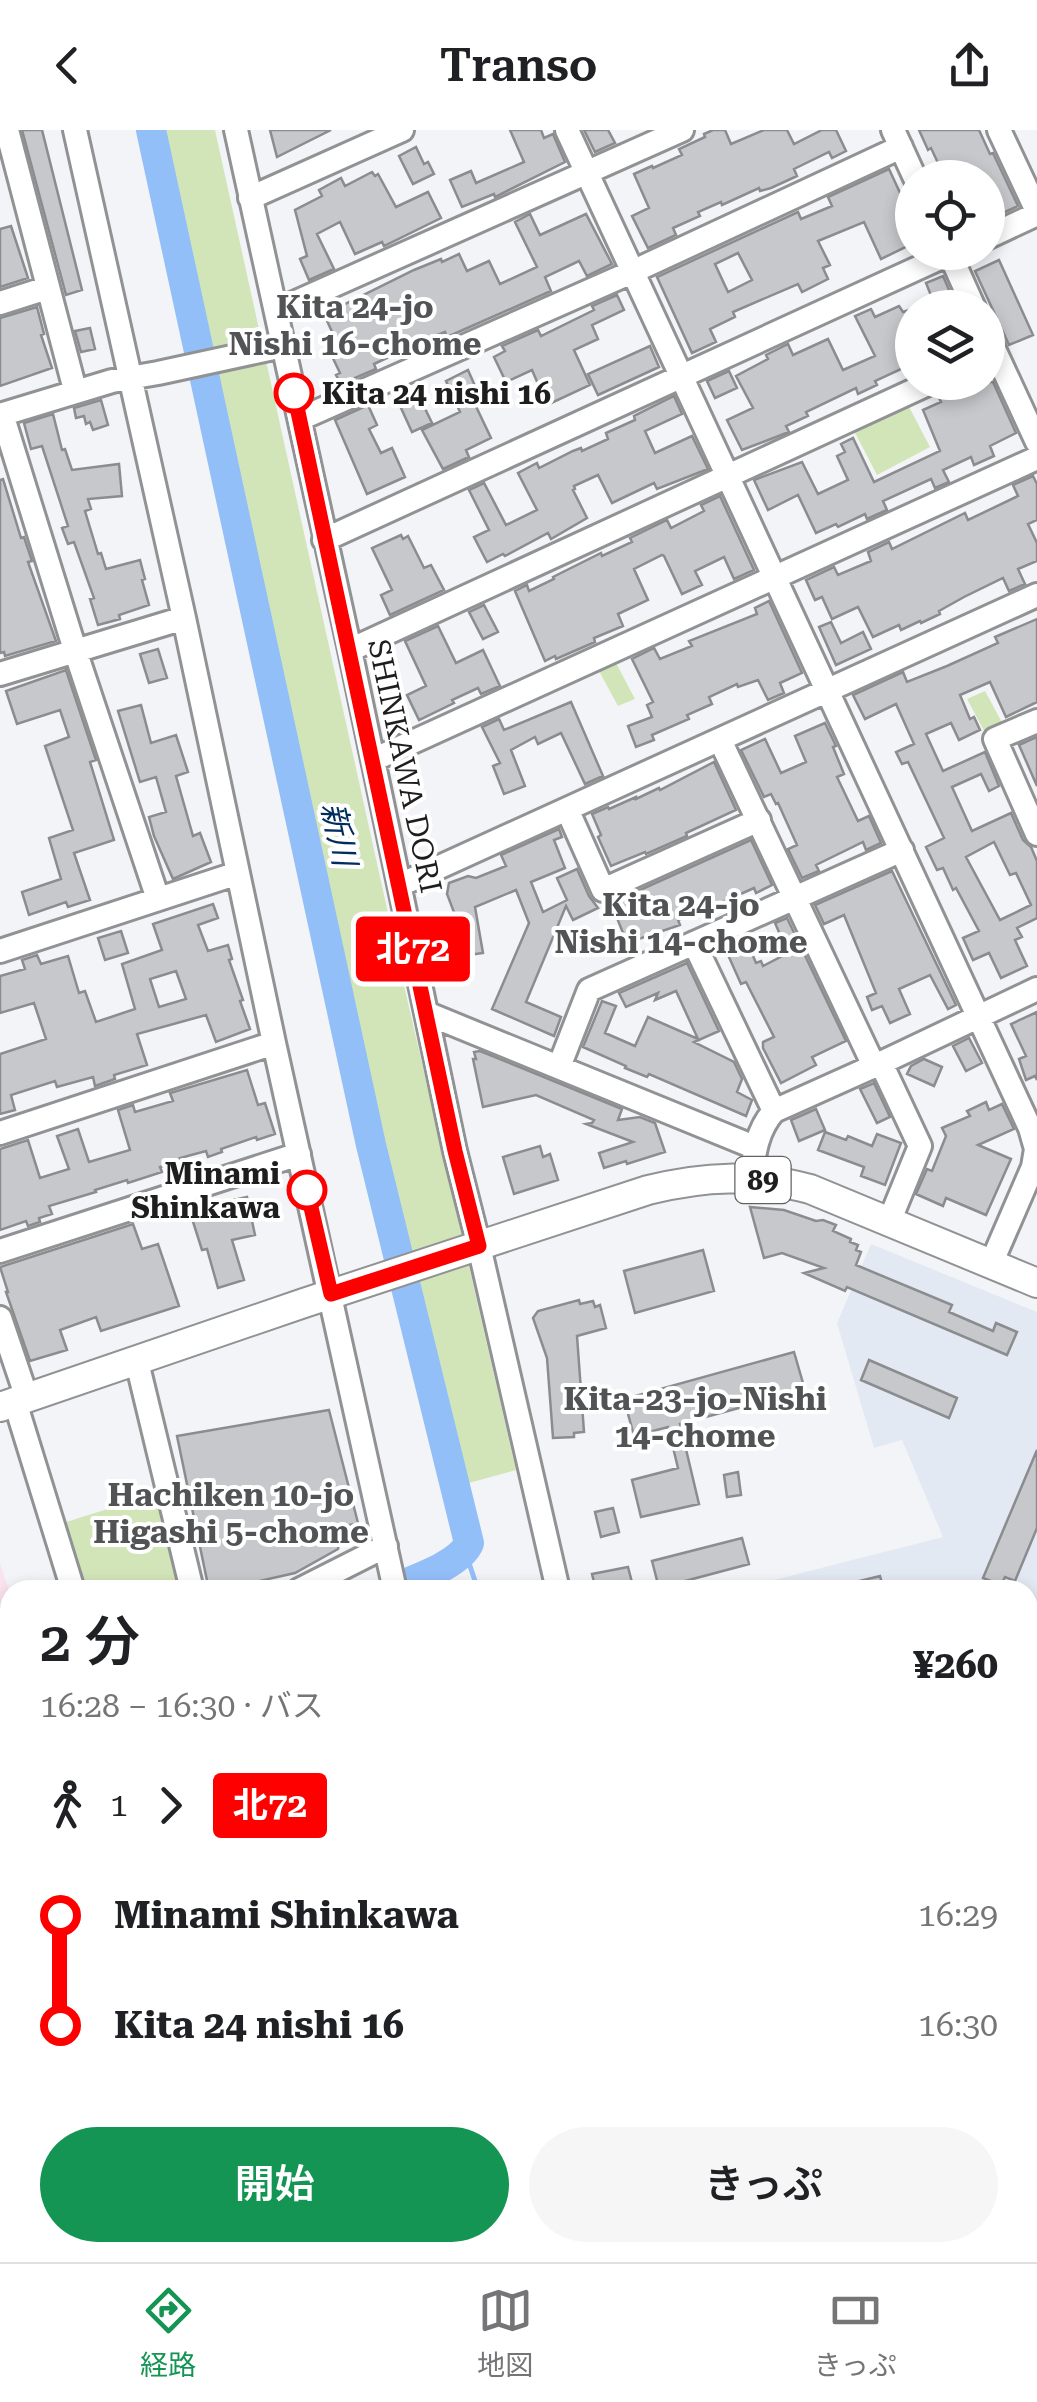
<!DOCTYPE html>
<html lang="ja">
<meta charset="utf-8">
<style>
body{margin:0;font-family:"Roboto Serif","Noto Sans JP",serif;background:#f6f6f6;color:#202124;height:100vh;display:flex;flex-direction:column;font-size:38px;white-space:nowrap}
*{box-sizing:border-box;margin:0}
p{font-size:32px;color:#757577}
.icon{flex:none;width:55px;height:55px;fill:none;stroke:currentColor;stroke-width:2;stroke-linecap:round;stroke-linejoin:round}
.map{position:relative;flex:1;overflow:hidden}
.details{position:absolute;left:0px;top:1450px;width:1038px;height:682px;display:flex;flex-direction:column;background:#fff;border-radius:30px 30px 0 0;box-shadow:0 5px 15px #0003}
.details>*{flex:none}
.badge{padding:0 20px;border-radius:8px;font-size:35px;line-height:65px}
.buttons{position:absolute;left:895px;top:30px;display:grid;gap:20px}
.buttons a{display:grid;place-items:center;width:110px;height:110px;border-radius:50%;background:#fff;box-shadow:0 5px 15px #0003;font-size:50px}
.map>.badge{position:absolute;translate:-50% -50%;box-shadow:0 0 0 5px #fff}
.legs{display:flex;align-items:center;gap:15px;height:110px;padding:0 40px;font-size:32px}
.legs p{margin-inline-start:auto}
.summary{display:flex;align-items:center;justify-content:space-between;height:170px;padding:0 40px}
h1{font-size:55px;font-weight:600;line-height:75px}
.primary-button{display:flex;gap:20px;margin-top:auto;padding:20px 40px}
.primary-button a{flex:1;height:115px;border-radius:60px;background:#159553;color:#fff;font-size:40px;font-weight:600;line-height:115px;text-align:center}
.primary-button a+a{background:#f6f6f6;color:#202124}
ul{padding:0 40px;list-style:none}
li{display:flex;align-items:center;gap:35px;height:110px;font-size:38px}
li i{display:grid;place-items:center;width:15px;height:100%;margin:0 12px;background:currentColor}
li i::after{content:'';width:25px;height:25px;margin:-12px;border:8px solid;border-radius:50%;background:#fff}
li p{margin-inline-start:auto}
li:first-child i{background:linear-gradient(#0000 50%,currentColor 0)}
li:last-child i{background:linear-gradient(currentColor 50%,#0000 0)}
header{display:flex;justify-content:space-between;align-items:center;height:130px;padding:0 40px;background:#fff;font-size:45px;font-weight:600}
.tab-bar{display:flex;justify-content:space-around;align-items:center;height:140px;border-top:2px solid #e0e0e0;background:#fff;font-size:28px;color:#757577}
.tab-bar a{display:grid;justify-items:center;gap:5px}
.tab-bar .selected{color:#159553}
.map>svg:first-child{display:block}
</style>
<header><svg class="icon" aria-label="back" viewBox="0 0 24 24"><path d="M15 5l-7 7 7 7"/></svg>Transo<svg class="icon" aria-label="share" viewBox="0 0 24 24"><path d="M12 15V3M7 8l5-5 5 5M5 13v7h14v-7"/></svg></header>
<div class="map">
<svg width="1037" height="2132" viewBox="0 0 1037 2132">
<rect width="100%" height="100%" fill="#f3f4f7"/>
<path fill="#e3e9f2" d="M871 1114 1037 1182V2132H737L744 2122H1028V1460H734L943 1407 902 1310 874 1318 837 1193Z"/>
<path fill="#fbe3ee" d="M0 1433 10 1463V1603L0 1606Z"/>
<path fill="#d2e5b8" d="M159 0H215L403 851 516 1340 465 1354 345 843Z
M907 273 930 317 877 345 852 297Z
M616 533 635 569 618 576 599 541Z
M985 561 1005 598 987 606 967 569Z
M155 1364 178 1460H84L63 1393Z"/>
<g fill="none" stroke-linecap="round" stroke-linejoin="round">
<path stroke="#93bff8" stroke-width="5" d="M465 1421 478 1460"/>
<path stroke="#93bff8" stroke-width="30" d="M151 0 371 1015 469 1413C460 1435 412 1450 390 1460
M0 1776 10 1756"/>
</g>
<path fill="#c7c8cb" stroke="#8b8c8f" stroke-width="2.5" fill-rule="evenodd" d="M22 0H42L82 160 66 165Z
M270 0H331L277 27Z
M510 0H541L544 8 553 4 565 32 495 67 494 64 462 77 450 50 471 41 476 53 524 32Z
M584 0H608L615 13 595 22Z
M713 0H725L731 14 764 0H787L794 14 822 0H836L846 21 832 28 829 22 794 39 797 46 771 58 760 61 759 58 722 75 721 72 698 82 700 86 673 98 676 105 648 118 632 86 649 78 634 44 652 36 653 38 682 25 679 19 705 7 704 4Z
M919 0H979L990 24 993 23 1018 76 988 90V48H945L931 18 928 20Z
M416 17 424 34 428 32 434 44 413 54 399 26Z
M889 39 907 78 912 76V114L881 129 864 92 818 111 830 135 823 138 828 149 802 162 798 154 733 182 735 187 710 199 716 212 692 223 657 147 798 82 801 89 832 76 828 67ZM738 123 752 150 728 162 715 134Z
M372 42 375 46 378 44 396 77 428 62 441 88 384 116 382 112 355 124 340 92 317 104 334 139 309 150 300 129 307 126 295 80 322 66 319 60 341 48 345 56Z
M530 84 540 105 586 84 612 134 587 146 579 131 545 147 551 161 447 207 445 202 423 211 374 234 376 239 341 254 336 245 340 243 330 222 339 217 323 182 342 173 343 175 414 140 441 129 442 132 459 124 467 141 489 131 500 154 537 137 515 92Z
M11 96 28 148 0 157V99Z
M999 130 1033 205 1009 215 975 141Z
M943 146 957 178H936L926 153Z
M617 165 624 180 592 195 598 209 574 220 590 255 547 275 532 240 506 252 494 227 505 221 502 216 538 200 541 206 594 180 592 176Z
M899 176 903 182 912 179V234L875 251 877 255 858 264 856 258 806 282 808 286 786 296 789 302 742 320 727 290 753 278 736 246 768 229 766 225 788 214 793 225 828 209 843 240 875 226 855 186 871 179 875 187Z
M37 177 44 204 41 205 52 238 0 256V188Z
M90 198 95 219 81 222 75 201Z
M650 216 659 237 598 265 588 244Z
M468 240 479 265 472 268 491 308 466 320 469 327 443 339 422 300 460 282 446 251Z
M729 241 737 258 715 268 707 251Z
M962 252H993L1016 303 990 316 994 326 974 335 971 327 943 340 949 352 935 358 931 349 883 371 887 380 867 389 865 384 838 397 836 394 816 403 798 365 768 380 754 350 802 332 818 364 848 350 837 326 845 322 841 314 853 308 874 352 940 321 923 280 941 272 939 268 964 257Z
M415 258 432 293 412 302 396 267Z
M674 266 682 284 645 301 655 323 692 306 708 339 657 359 654 353 612 373 598 345 574 356 575 359 573 360 587 388 551 409 548 403 505 426 503 424 487 432 474 407 489 400 469 360 484 353 506 395 537 380 518 343 537 333 539 338 573 321 581 318 582 321 608 309 606 303 635 290 634 286Z
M101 270 108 295 93 300 90 292 86 294 84 286 76 288 74 278Z
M368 275 377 295 369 299 381 323 392 318 405 347 367 364 335 290Z
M53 284 62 320 65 319 72 340 119 334 122 366 88 369 91 379 85 381 98 424 101 423 106 439 140 430 145 449 142 450 149 475 119 485 120 489 98 495 90 469 94 468 74 412 68 414 62 398 68 396 42 316 31 319 24 293Z
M1033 346 1037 354V390L1028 394 1037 413V431L1018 439 1025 454 1009 461 1003 448 964 467 939 481 940 484 921 493 920 491 901 500 899 495 873 507 858 477 832 489 822 467 815 470 806 450 834 437 838 445 871 431 868 422 889 412 892 419 965 383 968 390 1018 366 1013 355Z
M3 349 21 408 24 407 32 431 28 432 56 511 5 526 4 522 0 523V350Z
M720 366 754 440 734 449 724 427 695 441 702 455 682 464 664 426 662 425 634 439 648 470 618 484 623 496 594 508 595 512 556 529 555 526 545 531 515 461 527 455 529 461 554 449 553 447 601 423 602 426 632 412 630 408 667 390 671 398 704 381 701 375Z
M401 405 403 409 408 406 424 438 431 435 444 460 390 485 381 465 392 460 372 418Z
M769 471 802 543 780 553 784 563 768 570 758 550 738 557 737 554 709 567 712 574 687 585 689 589 652 605 654 610 636 617 628 596 652 587 647 575 653 572 632 529 654 518 660 529 692 516 689 511 757 484 755 478Z
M484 475 498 502 483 509 469 482Z
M1037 489V572L1006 587 990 552 960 565 970 589 974 587 980 600 959 610 951 593 926 604 943 641 985 622 999 656 989 661 981 644 952 657 972 701 1011 683 1023 710 1031 717 1037 731V788L1017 798 1022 807 1015 810 1027 836 1001 848 989 823 973 830 963 808 979 801 956 758 953 760 943 738 937 740 926 717 944 708 908 632 902 634 896 622 914 614 896 574 865 589 853 565 903 542 907 552 947 536 998 513 995 507ZM994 712 1010 745 1016 743 1031 775 1000 790 966 727Z
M831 492 841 513 863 502 871 519 836 535 819 497Z
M438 496 456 533 483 520 500 556 481 564 478 558 452 570 454 573 419 590 407 565 426 556 405 511Z
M158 519 167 548 149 553 140 524Z
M66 540 96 630 90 632 114 710 74 723 90 770 68 777 66 772 29 785 22 762 61 749 49 708 73 700 45 616 69 607 60 580 17 594 6 561Z
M571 572 603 646 585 654 561 603 538 614 535 607 511 620 525 656 504 664 493 636 500 633 482 597 499 589 504 600Z
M141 575 151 613 176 605 188 642 176 646 193 706 200 703 211 732 173 749 154 706 149 687 166 682 156 647 140 652 118 581Z
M825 593 836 616 833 617 844 644 837 647 858 691 869 686 881 713 866 720 863 712 816 735 819 741 802 748 788 719 797 715 778 673 776 674 771 664 764 667 741 620 765 609 781 643 806 632 795 606Z
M1037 607V656L1019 615Z
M714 632 736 680 686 703 687 706 646 724 645 722 611 736 598 707 601 705 592 684 608 677 609 679 636 667V669L659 658 660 660Z
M559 699 562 707 554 710 565 738 531 752 543 782 567 770 557 748 577 739 589 766 598 778 573 790 566 776 526 872 561 887 554 906 492 879 529 793 516 760 475 777 483 823 461 826 456 799 460 798 447 764 449 753 468 746 476 748 506 736 501 725Z
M751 710 772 755 756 763 754 758 718 774 717 772 678 790 680 795 627 813 611 773Z
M892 741 956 875 948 879 930 845 899 859 910 884 890 893 882 876 872 880 867 867 876 863 844 785 824 794 815 775Z
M213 774 218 788 198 795 208 821 228 815 232 829 229 830 243 870 240 871 250 899 216 912 206 885 137 904 147 935 114 945 115 949 95 956 93 947 57 957 55 951 11 965 15 980 0 984V924L46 909 34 873 0 883V846L25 839 22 830 37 825 41 834 68 826 79 863 85 861 96 892 135 879 122 834 162 820 153 794ZM176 841 186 869 159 877 150 849Z
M787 788 846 911 812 927 816 935 781 953 763 918V912L774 907 746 852 741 854 724 816 745 807 756 833 761 831 763 836 788 823 775 793Z
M121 801 128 823 105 830 98 808Z
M687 833 719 901 694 912 734 932 742 949 737 962 752 970 746 986 649 944 647 947 625 938 626 936 583 917 602 871 616 876 605 903 635 916 648 887 698 909 676 861 655 870 658 863 626 877 619 863Z
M1037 882V950L1035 946 1026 950 1019 929 1026 926 1011 894Z
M969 908 982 933 966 941 953 916Z
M480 921 622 979 618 990 640 987 655 993 665 1022 627 1034 626 1031 604 1038 599 1023 633 1012 586 994 592 993 594 990 536 965 483 977 473 929H476L474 922Z
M924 929 942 937 934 956 907 944 911 936Z
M247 940 258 975 265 973 275 1004 257 1010 256 1007 221 1019 222 1022 208 1027 206 1021 180 1028 181 1031 160 1037 162 1042 128 1053 127 1050 95 1060 96 1062 49 1076 52 1084 39 1088 40 1092 28 1096 26 1091 0 1100V1019L28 1010 40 1048 69 1039 57 1006 78 999 89 1032 130 1020 118 980 133 975 135 982 173 971 170 963Z
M874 953 890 987 877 993 860 959Z
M986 972 989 980 1002 974 1014 999 978 1015 1011 1029 986 1085 946 1068 943 1076 916 1064 927 1039 932 1041 946 1006 942 998 970 986 967 981Z
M816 979 825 1000 799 1011 791 990Z
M825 1002 846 1010 848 1006 872 1016 877 1004 901 1013 885 1055 861 1046 864 1037 818 1020Z
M540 1016 543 1027 550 1024 558 1050 514 1064 503 1027Z
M247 1067 255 1105 232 1110 244 1150 218 1158 207 1119 202 1120 188 1076 204 1071 206 1076Z
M750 1077 784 1080 816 1091 823 1090 836 1095 833 1101 851 1109 850 1112 858 1115 856 1120 861 1122 856 1135 952 1175 949 1182 993 1201 996 1193 1017 1202 1007 1225 847 1157 845 1161 804 1143 824 1138 782 1123 764 1128Z
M133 1094 142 1119 158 1114 179 1176 101 1201 96 1187 60 1200 67 1220 30 1231 6 1162H8L0 1137Z
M703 1120 714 1161 635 1183 624 1141Z
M579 1170 580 1174 593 1171 595 1177 600 1175 606 1198 577 1206 584 1302 574 1303V1307L553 1308 547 1228 533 1188 538 1181Z
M794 1222 805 1260 680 1294 699 1374 641 1387 632 1350 678 1338 668 1297 634 1306 624 1269Z
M869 1230 957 1268 949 1288 861 1250Z
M329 1280 358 1393 342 1397 338 1419 295 1443 242 1455V1460H209L177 1306Z
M1037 1320V1398L1015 1451 1005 1447 1001 1455 983 1448Z
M738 1342 741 1365 727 1367 724 1345Z
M613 1378 619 1402 601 1407 595 1382Z
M742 1408 749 1434 659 1458 652 1431Z
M628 1437 634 1460H596L592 1444Z
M880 1446 884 1460H843V1455Z"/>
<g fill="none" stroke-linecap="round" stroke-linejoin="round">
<g stroke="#909294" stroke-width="28">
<path id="minor" d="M7 0 75 260
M75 0 184 488 274 913 395 1460
M236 0 350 520 455 1021 479 1116 558 1460
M567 0 1030 998 1036 1019 1033 1037 991 1134
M893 0 915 48
M999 0 1037 81
M250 68 402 0
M988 107 1037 84
M949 122 974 178
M0 173 47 158
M276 181 682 0
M988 206 1037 312
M2 284 75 520 158 769
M0 285 112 251 158 243 283 216
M300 289 632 142 901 17
M324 410 953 122
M350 520 932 252
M0 544 184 488
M1037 591 995 609 1037 704
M720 610 874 936
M373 630 1037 328
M567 679 603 760 759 690
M400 755 1037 465
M694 813 774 981
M0 821 238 743
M426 883 754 1017
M881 933 920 1016 889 1092
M559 937 589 860 902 720
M0 1003 274 913
M751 1048C754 1023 757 1000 774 981L881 933 1037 859
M0 1121 299 1024
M0 1188 27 1268
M137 1232 192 1460
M15 1272 73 1460
M299 1460 386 1416
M0 1699 10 1678
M488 2122 501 2132
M0 2124 18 2132
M382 2132 389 2122
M425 2132 432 2122
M525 2132 533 2122
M666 2132 672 2122"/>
</g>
<g stroke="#909294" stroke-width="32">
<path id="major" d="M0 1277 304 1173 648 1060C706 1046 752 1044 810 1059L1037 1153"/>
</g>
<use href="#minor" stroke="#fff" stroke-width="22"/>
<use href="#major" stroke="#fff" stroke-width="28"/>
</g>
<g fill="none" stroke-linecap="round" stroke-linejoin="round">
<g stroke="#fff" stroke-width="22">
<path id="line-1" d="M294 263 455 1021 479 1116 331 1164 307 1060"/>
</g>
<use href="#line-1" stroke="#f00" stroke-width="15"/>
</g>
<g fill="#fff" stroke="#f00" stroke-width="5">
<circle cx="294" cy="263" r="18"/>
<circle cx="307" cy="1060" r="18"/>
</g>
<g text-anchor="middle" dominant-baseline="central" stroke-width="8" stroke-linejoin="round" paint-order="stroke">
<rect fill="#fff" stroke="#626262" stroke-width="2.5" x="735.5" y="1027" width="55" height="46" rx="8"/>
<g font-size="28" font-weight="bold" fill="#1e1e1f">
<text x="763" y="1050">89</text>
</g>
<g font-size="30" font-weight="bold" fill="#1e1e1f" stroke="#fff" text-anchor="start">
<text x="322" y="263">Kita 24 nishi 16</text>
<text x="280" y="1043" text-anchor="end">Minami<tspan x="280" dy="34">Shinkawa</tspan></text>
</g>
<g font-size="30" fill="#1e1e1f" stroke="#fff">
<text transform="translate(405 636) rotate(78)">SHINKAWA DORI</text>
</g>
<g font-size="32" font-weight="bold" fill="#525355" stroke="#fff">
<text x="355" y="177">Kita 24-jo<tspan x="355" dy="37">Nishi 16-chome</tspan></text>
<text x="681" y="775">Kita 24-jo<tspan x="681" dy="37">Nishi 14-chome</tspan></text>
<text x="695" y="1269">Kita-23-jo-Nishi<tspan x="695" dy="37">14-chome</tspan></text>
<text x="231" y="1365">Hachiken 10-jo<tspan x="231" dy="37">Higashi 5-chome</tspan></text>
</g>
<g font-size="32" font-style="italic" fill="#002c5e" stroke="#fff">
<text transform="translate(339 704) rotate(78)">新川</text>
</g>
</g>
</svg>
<div class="buttons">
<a><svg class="icon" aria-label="locate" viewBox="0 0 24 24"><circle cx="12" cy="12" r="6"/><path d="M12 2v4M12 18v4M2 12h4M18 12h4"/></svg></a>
<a><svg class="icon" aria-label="layers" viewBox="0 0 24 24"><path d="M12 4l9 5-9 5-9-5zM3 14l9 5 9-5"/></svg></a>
</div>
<b class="badge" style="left:413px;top:819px;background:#f00;color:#fff">北72</b>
<section class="details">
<div class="summary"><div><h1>2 分</h1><p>16:28 – 16:30 · バス</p></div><b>¥260</b></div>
<div class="legs"><svg class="icon" aria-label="walk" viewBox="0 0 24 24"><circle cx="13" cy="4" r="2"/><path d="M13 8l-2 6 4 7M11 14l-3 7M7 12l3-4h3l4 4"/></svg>1<svg class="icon" aria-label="forward" viewBox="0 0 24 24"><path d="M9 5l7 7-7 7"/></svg><b class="badge" style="background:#f00;color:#fff">北72</b></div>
<ul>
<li><i style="color:#f00"></i><b>Minami Shinkawa</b><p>16:29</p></li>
<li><i style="color:#f00"></i><b>Kita 24 nishi 16</b><p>16:30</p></li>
</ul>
<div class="primary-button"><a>開始</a><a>きっぷ</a></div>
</section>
</div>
<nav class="tab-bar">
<a class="selected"><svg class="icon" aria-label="directions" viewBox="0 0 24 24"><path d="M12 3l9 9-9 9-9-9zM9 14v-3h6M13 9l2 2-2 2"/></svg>経路</a>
<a><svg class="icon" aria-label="map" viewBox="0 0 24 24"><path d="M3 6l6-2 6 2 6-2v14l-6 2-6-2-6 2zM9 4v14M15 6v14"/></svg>地図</a>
<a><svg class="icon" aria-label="tickets" viewBox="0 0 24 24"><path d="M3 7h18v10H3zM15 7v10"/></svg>きっぷ</a>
</nav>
